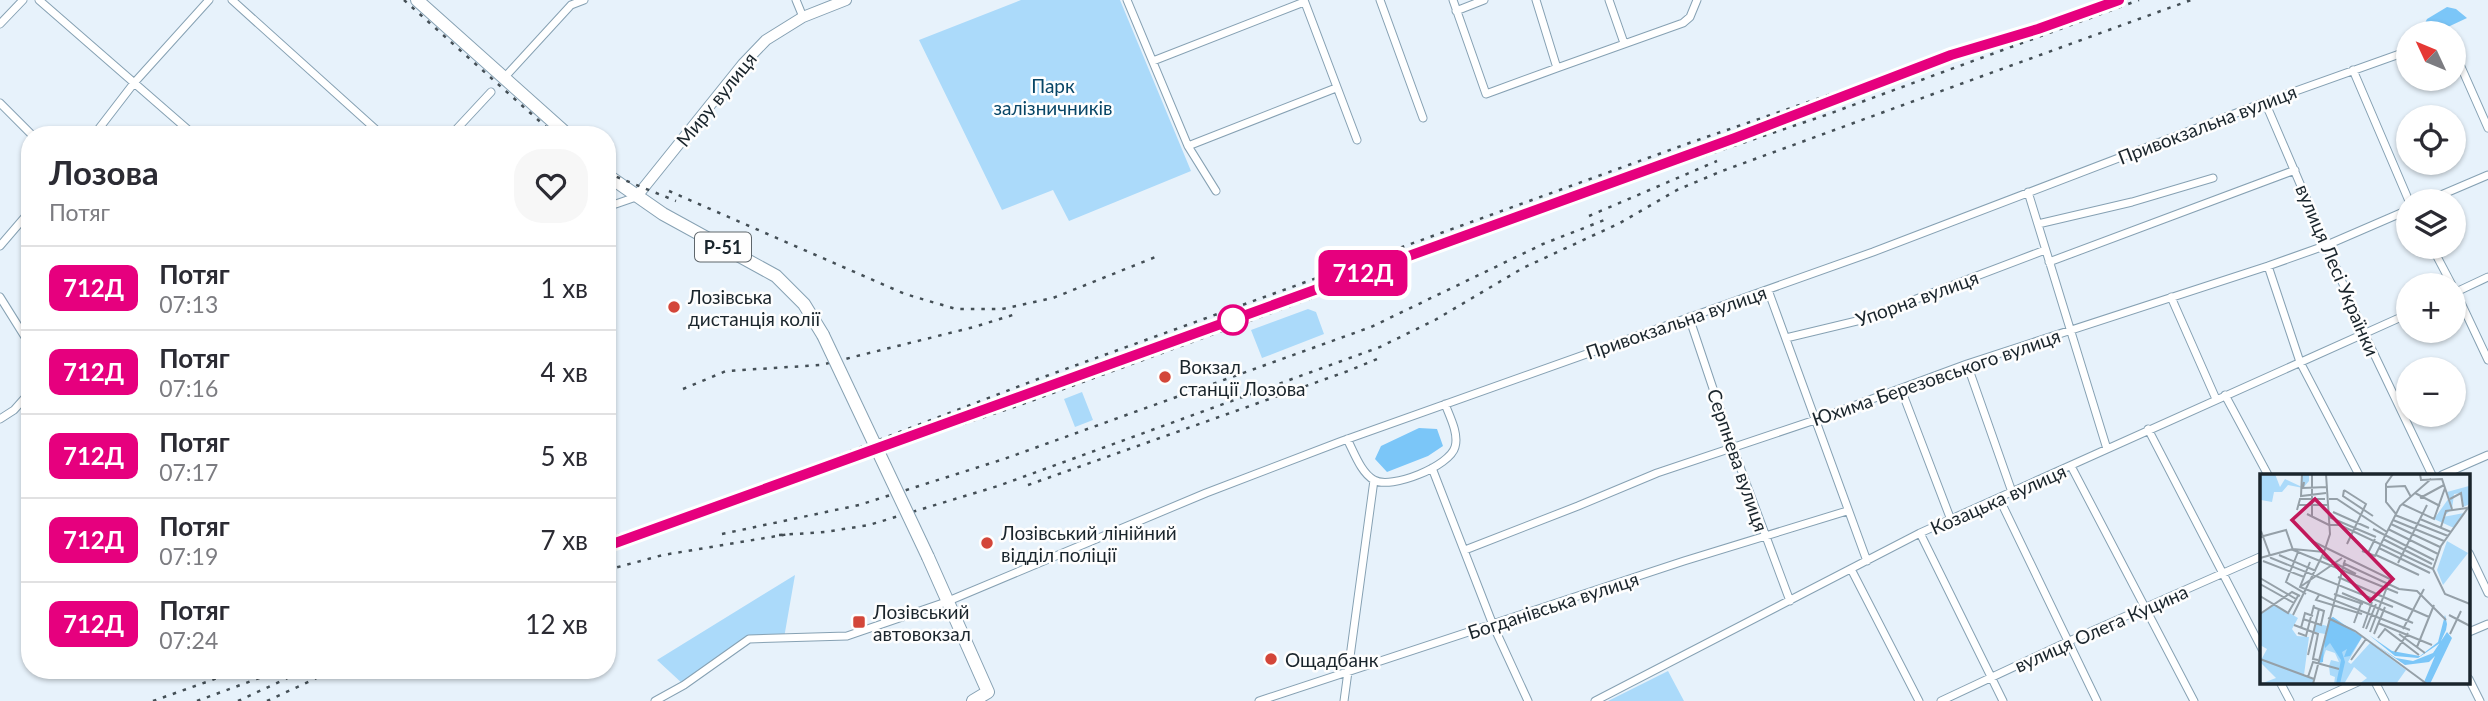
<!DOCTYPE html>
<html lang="uk">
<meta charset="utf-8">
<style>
body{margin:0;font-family:Lato,sans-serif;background:#f7f7f7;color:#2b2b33;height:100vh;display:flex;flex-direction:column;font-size:26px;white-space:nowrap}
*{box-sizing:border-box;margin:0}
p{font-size:23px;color:#7c7c81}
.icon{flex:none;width:38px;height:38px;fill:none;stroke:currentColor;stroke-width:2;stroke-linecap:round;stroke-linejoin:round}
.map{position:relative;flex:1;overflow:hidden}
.panel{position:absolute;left:21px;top:126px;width:595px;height:553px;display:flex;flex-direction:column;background:#fff;border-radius:28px;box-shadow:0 2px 5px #0004}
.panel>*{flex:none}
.badge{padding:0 14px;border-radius:10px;font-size:24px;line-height:46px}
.needle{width:46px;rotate:314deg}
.fabs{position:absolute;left:2396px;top:21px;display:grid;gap:14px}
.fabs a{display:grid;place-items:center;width:70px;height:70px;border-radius:50%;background:#fff;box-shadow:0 2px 5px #0004;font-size:35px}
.map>.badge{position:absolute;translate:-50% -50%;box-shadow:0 0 0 4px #fff}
.round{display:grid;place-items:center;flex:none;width:74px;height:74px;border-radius:28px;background:#f7f7f7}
.headline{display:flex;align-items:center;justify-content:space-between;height:119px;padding:0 28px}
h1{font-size:33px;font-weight:700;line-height:52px}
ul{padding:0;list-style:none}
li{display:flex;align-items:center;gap:21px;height:84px;padding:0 28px;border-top:2px solid #e1e1e2}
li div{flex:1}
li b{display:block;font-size:26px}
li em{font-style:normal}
li .badge{min-width:77px;font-weight:700;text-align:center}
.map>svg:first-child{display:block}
</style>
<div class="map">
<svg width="2488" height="701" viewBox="0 0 2488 701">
<rect width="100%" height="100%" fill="#e7f2fb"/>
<path fill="#abdafa" d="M1021 0H1120L1191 171 1069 221 1053 190 1002 210 919 40Z
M1308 309 1316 312 1324 334 1262 358 1251 330Z
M1082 392 1093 420 1075 427 1064 399Z
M795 575 784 638 749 639 684 685 657 660Z
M1668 671 1684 701H1608Z"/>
<path fill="#7bc6f8" d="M2447 7 2456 9 2467 18 2435 33H2420L2427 19Z
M1419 428 1437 429 1443 446 1428 456 1387 472 1375 459 1381 446Z"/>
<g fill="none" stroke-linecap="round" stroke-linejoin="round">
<g stroke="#86a1b3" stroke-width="9">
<path id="street" d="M39 0 194 135
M232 0 382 135
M796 0 803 17
M1127 0 1188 146 1216 191
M1304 0 1357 140
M1380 0 1423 118
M1453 0 1486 94 1557 68 1536 0
M1609 0 1624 43
M1456 11 1484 0
M0 24 23 0
M2454 51 2488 128
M1153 61 1304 2
M1557 68 1683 23 1690 17 1697 0
M2353 70 2409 201
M504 78 571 5 584 0
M2265 102 2364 333 2432 475
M0 103 32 135
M94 135 134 83 209 0
M451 135 491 92
M1188 146 1336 88
M2028 192 2107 449
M2427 201 2488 175
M607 207 636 197
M2038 224 2132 202 2213 178
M0 246 30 211
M2432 247 2452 285
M2049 262 2295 170
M2268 266 2300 362 2359 475
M2454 288 2488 360
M1768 290 1867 561
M2454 293 2488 277
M0 297 30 345
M2171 297 2216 399
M1689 317 1733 448 1790 601
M1786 338 1861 320 2045 250
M1967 364 2012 492
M1901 389 1951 520
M2225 395 2268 475
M0 419 14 410 30 392
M2148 429 2262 649
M1347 439C1354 452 1361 473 1374 480 1391 490 1450 466 1455 447 1459 434 1450 417 1445 404
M2071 466 2194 701
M1432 468 1493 625 1528 701
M2442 475 2488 455
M1999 498 2097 701
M1920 533 2003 701
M1465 550 1578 506 1657 473 1815 420 1967 364 2268 266 2327 245 2408 210
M2469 553 2488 593
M1851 569 1919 701
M2469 632 2488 624
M2469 679 2480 701
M2280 682 2290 701
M2375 682 2385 701
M655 701 684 685 749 639 847 636 946 602 1206 493 1342 441 1873 252 2265 102 2408 51
M1259 701 1684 561 1847 511
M1344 701 1374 480
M1595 701 1920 533 2408 314
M1941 701 2067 642 2262 556
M2316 701 2358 682"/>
</g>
<g stroke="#86a1b3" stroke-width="12">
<path id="secondary" d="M637 196 743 64 766 40 803 17 846 0"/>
</g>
<g stroke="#86a1b3" stroke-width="14">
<path id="primary" d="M417 0 568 135
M607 175 663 214 776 276 804 304 823 335
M928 557 988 692 973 701"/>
</g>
<use href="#street" stroke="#fff" stroke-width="7"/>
<use href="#secondary" stroke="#fff" stroke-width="10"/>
<use href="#primary" stroke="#fff" stroke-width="12"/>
<path stroke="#444f56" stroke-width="2.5" stroke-dasharray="3.5 7" stroke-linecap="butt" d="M404 0 555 135
M1835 100 1951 55 2016 35
M607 173 676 201
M669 191 905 294 956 309H1002L1053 298 1158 256
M1589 216 1717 161
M683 389 726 371 821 365 974 327 1016 314
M1028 485 1348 371 1377 359
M673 519 1038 379 1692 142 1843 90
M722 534 859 505 1004 459 1371 327 1543 244 1607 219
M779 535 825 532 869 525 998 486 1380 347 1435 320 1523 268 1620 223 1677 190 1722 171 2191 0
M607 539 680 514
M607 552 912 441 1020 405 1650 174 1826 115 2139 0
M607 570 663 555 789 534
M153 701 240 670
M197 701 281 670
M238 701 305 670
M267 701 334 670"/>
<g stroke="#86a1b3" stroke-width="14" stroke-linecap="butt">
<path id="primary-bridge" d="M823 335 928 557"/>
</g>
<use href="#primary-bridge" stroke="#fff" stroke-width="12"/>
</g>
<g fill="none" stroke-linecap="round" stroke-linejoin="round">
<g stroke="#fff" stroke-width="16">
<path id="line" d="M607 546 1735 138 1951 55 2038 29 2119 0"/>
</g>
<use href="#line" stroke="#e6007e" stroke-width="10"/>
</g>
<g fill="#d34639" stroke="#fefefe" stroke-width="2.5">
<circle cx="674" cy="307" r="7"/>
<circle cx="1165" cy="377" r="7"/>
<circle cx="987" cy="543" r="7"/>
<rect x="852" y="615" width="14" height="14" rx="3.5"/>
<circle cx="1271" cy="659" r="7"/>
</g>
<circle fill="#fff" stroke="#e6007e" stroke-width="3.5" cx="1233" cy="320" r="14"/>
<g text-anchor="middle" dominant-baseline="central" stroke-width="5" stroke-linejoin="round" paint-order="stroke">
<rect fill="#fefefe" stroke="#5e666b" stroke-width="2" x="695" y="232.5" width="56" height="29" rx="5"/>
<g font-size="18" font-weight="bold" fill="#1a252c">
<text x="723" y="247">Р-51</text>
</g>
<g font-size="19" fill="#084667" stroke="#fefefe">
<text x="1053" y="85">Парк<tspan x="1053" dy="22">залізничників</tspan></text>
</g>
<g font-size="19" fill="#1a252c" stroke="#fefefe">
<text transform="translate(716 99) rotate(-51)">Миру вулиця</text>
<text transform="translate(2207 124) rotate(-21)">Привокзальна вулиця</text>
<text transform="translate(2338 270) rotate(67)">вулиця Лесі Українки</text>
<text transform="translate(1917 298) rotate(-20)">Упорна вулиця</text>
<text transform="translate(1676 322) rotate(-19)">Привокзальна вулиця</text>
<text transform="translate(1936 377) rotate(-19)">Юхима Березовського вулиця</text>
<text transform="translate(1738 460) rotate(71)">Серпнева вулиця</text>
<text transform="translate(1998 499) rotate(-24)">Козацька вулиця</text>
<text transform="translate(1553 605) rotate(-18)">Богданівська вулиця</text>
<text transform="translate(2101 628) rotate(-24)">вулиця Олега Куцина</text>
</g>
<g font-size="19" fill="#1a252c" stroke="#fefefe" text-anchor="start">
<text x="688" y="296">Лозівська<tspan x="688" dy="22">дистанція колії</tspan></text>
<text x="1179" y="366">Вокзал<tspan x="1179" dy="22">станції Лозова</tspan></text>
<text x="1001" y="532">Лозівський лінійний<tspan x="1001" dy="22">відділ поліції</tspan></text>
<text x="873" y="611">Лозівський<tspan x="873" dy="22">автовокзал</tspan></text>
<text x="1285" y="659">Ощадбанк</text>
</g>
</g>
<g transform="translate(2260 474)">
<rect width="210" height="210" fill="#e7f2fb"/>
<path d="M0 0H15L20 13 25 5 42 13V0H49V7L43 14 28 11 22 18H14L12 28 1 26ZM209 12 210 30 203 33 201 19 194 20 192 35 183 43 204 39 194 54 174 45 189 24 187 18ZM187 67 208 79 183 111 177 96ZM14 130 38 144 32 155 37 162 49 163 44 201 54 205 53 210H0L16 204 0 188 7 175 0 171V140ZM73 143 102 163 88 188 91 190 110 169 146 196 136 210H99L107 204 94 193 84 210H74L75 203 70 201 69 192 71 186 79 188 75 179 66 176 61 190 65 160 54 158 56 149 67 152Z" fill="#abdafa"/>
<path d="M185 141 187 150 186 156 180 169 158 184 135 182 109 161 132 177 160 182 178 168ZM73 143 102 163 90 182 84 183 87 175 82 178 85 188 80 210H76L81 186 70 169 65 174 64 170 63 188 59 189 69 145ZM187 158 192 164 170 210 164 208 175 182 169 188 145 191 107 165 136 184 153 187 173 179Z" fill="#7bc6f8"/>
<path fill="none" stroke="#95a0a8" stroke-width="2" d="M42 0 41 22 66 19M133 0 126 10V28L136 40M160 0 161 6 182 5 192 35M44 8 43 14 67 13M125 13 145 12 151 23M84 16 106 30 87 70M84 16 83 22 113 42M155 19 180 32M160 24 184 11M69 25H77L127 58M190 25 201 19 203 33M142 30 174 45 185 14M38 31H67M37 36 40 25H65M73 38 109 54M47 40 69 51M135 41 188 62M52 43V0M69 43 116 63M160 45 191 58M133 46 184 67M131 50 180 73M69 51H80L173 95 185 120 210 130M181 53 186 37 207 34M113 55 174 86M128 55 178 80M1 57 11 84 133 133M0 63 26 56 33 76 138 119M123 65 172 90M52 67 130 105 110 158M119 74 170 99M102 77 108 79 115 65M38 78 26 108 46 120M108 79 115 82 140 32 171 5M19 81 56 97M116 81 159 101M63 83 96 100M0 84 33 75 64 78 70 60 66 0M3 87 44 103M50 88 40 113 150 156M83 89 139 115 157 117 186 146M138 89 167 31M173 95 181 72 210 31M78 103 169 143M0 104 36 125M0 110 34 129M40 113 82 84M82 119 153 149M74 120 103 130M59 121 56 126 102 140M0 122 28 139 38 122M0 140 32 118 40 122M33 141 64 78M189 141 210 152M68 144 95 157 167 210M43 145 61 151 64 137 53 133M94 149 102 127M118 149 172 171M34 151 58 160 53 185 58 186M41 154 45 139 53 142M103 154 112 128M106 155 116 130M143 155 164 115M38 159 46 162 54 131M114 160 125 133M139 160 165 179M190 160 201 137M118 164 125 155 159 181M157 173 174 131M135 178 148 159M48 181 59 135M0 185 54 205M91 186 106 165M48 203 53 188 79 195M53 210 85 86"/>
<path fill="#c2185b" fill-opacity="0.15" stroke="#c2185b" stroke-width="3.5" d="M55 25 133 105 110 127 32 46Z"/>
<rect width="210" height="210" fill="none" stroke="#1a252c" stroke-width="3.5"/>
</g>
</svg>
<div class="fabs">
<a><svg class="needle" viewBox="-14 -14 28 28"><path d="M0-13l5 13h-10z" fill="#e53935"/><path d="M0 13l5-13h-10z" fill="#7c7c81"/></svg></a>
<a><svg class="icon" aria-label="locate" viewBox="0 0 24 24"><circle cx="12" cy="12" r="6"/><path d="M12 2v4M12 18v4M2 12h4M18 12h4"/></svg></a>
<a><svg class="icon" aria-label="layers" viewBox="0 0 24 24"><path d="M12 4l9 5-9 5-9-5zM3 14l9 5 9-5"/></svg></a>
<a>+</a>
<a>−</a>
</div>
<b class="badge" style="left:1363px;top:273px;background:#e6007e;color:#fff">712Д</b>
<section class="panel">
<div class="headline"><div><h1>Лозова</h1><p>Потяг</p></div><a class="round"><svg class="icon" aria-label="heart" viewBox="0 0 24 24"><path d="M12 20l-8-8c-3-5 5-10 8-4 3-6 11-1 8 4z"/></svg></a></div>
<ul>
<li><span class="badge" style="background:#e6007e;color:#fff">712Д</span><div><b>Потяг</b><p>07:13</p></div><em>1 хв</em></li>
<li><span class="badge" style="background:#e6007e;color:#fff">712Д</span><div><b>Потяг</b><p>07:16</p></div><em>4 хв</em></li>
<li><span class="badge" style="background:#e6007e;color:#fff">712Д</span><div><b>Потяг</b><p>07:17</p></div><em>5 хв</em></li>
<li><span class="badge" style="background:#e6007e;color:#fff">712Д</span><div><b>Потяг</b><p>07:19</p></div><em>7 хв</em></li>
<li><span class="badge" style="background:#e6007e;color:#fff">712Д</span><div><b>Потяг</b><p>07:24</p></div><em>12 хв</em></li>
</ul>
</section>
</div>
